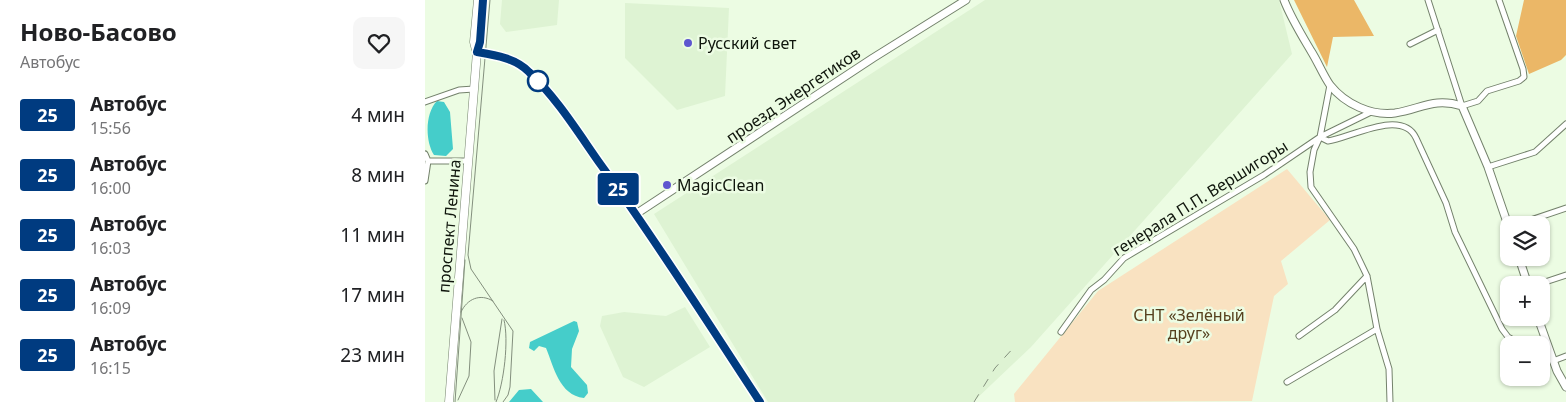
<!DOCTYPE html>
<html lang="ru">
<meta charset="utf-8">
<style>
body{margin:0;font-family:"Noto Sans",sans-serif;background:#f6f6f6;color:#202124;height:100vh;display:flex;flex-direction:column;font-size:19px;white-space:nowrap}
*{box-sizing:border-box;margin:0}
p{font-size:16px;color:#757577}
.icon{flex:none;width:28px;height:28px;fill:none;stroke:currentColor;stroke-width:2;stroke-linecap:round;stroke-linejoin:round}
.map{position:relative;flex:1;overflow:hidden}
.details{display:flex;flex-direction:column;background:#fff;width:425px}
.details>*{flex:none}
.badge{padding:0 10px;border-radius:4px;font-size:18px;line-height:32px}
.fabs{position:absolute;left:1075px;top:216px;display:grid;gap:10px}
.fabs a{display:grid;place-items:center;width:50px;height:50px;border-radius:10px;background:#fff;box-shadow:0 1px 4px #0004;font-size:25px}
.map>.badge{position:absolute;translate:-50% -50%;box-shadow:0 0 0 2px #fff}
.round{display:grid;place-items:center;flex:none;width:52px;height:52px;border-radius:10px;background:#f6f6f6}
.overview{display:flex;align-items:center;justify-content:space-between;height:85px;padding:0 20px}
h1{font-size:24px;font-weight:700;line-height:38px}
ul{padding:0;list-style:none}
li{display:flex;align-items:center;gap:15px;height:60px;padding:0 20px}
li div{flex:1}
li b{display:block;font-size:19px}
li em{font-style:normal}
li .badge{min-width:55px;font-weight:700;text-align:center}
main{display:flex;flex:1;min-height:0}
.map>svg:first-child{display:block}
</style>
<main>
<section class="details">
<div class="overview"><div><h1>Ново-Басово</h1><p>Автобус</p></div><a class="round"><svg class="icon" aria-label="heart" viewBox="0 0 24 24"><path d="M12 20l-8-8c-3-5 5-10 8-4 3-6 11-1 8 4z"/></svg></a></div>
<ul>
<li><span class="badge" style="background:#003b80;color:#fff">25</span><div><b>Автобус</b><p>15:56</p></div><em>4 мин</em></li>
<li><span class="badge" style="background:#003b80;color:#fff">25</span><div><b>Автобус</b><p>16:00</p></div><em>8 мин</em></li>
<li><span class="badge" style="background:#003b80;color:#fff">25</span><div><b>Автобус</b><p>16:03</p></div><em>11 мин</em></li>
<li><span class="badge" style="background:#003b80;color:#fff">25</span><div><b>Автобус</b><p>16:09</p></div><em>17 мин</em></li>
<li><span class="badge" style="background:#003b80;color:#fff">25</span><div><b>Автобус</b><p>16:15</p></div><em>23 мин</em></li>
</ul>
</section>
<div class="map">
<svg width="1141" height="402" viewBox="0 0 1141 402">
<rect width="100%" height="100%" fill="#ecfce3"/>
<path fill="#def3d3" d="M77 0H134L132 25 81 32 75 24Z
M560 0H854L867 54 606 347 548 402H343L229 214Z
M200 3 304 8 300 96 252 110 200 58Z
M260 307 285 347 219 387 198 377 175 326 177 316 199 312 241 316Z"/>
<path fill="#f9e2c1" d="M862 169 905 220 856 261 863 284 849 296 827 401 590 402 589 394 673 291Z"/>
<path fill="#ebb767" d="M869 0H929L949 36 908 37 902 67Z
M1099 0H1141V55L1136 60 1104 74 1091 36Z"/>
<path fill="#45cdca" d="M12 101 19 102 25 112 28 149 21 156 9 155C0 141 0 113 12 101Z
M149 321 152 322 154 331 147 349 146 367 162 385 163 393 159 398C134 395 129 367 121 348L114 346 109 351 104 348 105 342Z
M106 389 118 402H84L94 390Z"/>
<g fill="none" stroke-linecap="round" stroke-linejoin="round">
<g stroke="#74826c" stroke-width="7">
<path id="street" d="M1003 0 1037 106 1053 101 1062 91 1094 81 1099 77 1098 69 1074 0
M985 44 1013 30
M905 85 895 137 889 150 885 172 886 187 929 249 942 276 952 329 964 369 965 402
M0 102 34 90 49 89
M895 137 903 141C925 138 977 108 991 138L1021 203 1030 232 1077 329 1083 337 1093 343 1120 339
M0 154 3 161 0 181
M3 161H43
M1063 167 1110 152 1141 124
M1091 225 1141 208
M1111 285 1141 275
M636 332 666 290 679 280 699 258 839 175 895 137 946 112
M874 336 910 310 942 276
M1128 361 1141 356
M862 382 952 329"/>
</g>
<g stroke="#74826c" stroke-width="9">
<path id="secondary" d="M859 0C866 18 876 34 886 51 893 62 898 75 905 85 920 104 946 116 970 113 996 109 1009 97 1037 106L1063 167 1084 228
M52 52C70 55 90 58 104 72 133 99 155 136 178 168 233 244 283 324 335 402
M211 214 448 58 541 0
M1094 258 1103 285
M1113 318 1132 371 1141 387"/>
</g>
<g stroke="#74826c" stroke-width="9">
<path id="primary" d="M51 50 49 42 53 0
M24 402 52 52 55 42 58 0"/>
</g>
<use href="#street" stroke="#fff" stroke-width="5"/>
<use href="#secondary" stroke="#fff" stroke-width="7"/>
<use href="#primary" stroke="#fff" stroke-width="8"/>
<path stroke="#838f7d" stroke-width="1" d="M65 0 43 255 46 269 88 331 85 387 83 395 78 402
M36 312C42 299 55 293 68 301
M33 400 44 376 46 342 37 318
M70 400 69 371 77 319
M30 402 40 260
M71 402C79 383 84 340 79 320"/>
<path stroke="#838f7d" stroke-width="1" stroke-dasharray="9 9" stroke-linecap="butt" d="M549 402 570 368 591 345"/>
</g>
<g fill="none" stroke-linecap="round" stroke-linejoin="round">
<g stroke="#fff" stroke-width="11">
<path id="line" d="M58 0 55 42 52 52C70 55 90 58 104 72 132 98 154 134 176 165 232 242 283 323 335 402"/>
</g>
<use href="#line" stroke="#003b80" stroke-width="8"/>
</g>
<g fill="#5e56cf" stroke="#ecfce3" stroke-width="2">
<circle cx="263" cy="43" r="5"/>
<circle cx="242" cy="185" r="5"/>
</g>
<circle fill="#fff" stroke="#003b80" stroke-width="2.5" cx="113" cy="81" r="10"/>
<g text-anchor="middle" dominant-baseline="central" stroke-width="5" stroke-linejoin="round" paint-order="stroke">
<g font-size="16" fill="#0f150c" stroke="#ecfce3" text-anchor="start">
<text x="273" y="43">Русский свет</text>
<text x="252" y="185">MagicClean</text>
</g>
<g font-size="16" fill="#0f150c" stroke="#ecfce3">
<text transform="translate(368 95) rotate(-34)">проезд Энергетиков</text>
<text transform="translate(775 198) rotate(-32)">генерала П.П. Вершигоры</text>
<text transform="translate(24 226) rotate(-85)">проспект Ленина</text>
</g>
<g font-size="16" fill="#56401e" stroke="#ecfce3">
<text x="764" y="315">СНТ «Зелёный<tspan x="764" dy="18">друг»</tspan></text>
</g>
</g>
</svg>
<div class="fabs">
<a><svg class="icon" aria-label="layers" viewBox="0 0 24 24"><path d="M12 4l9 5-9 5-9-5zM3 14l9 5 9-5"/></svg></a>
<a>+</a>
<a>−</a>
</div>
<b class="badge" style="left:193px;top:189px;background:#003b80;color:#fff">25</b>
</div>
</main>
